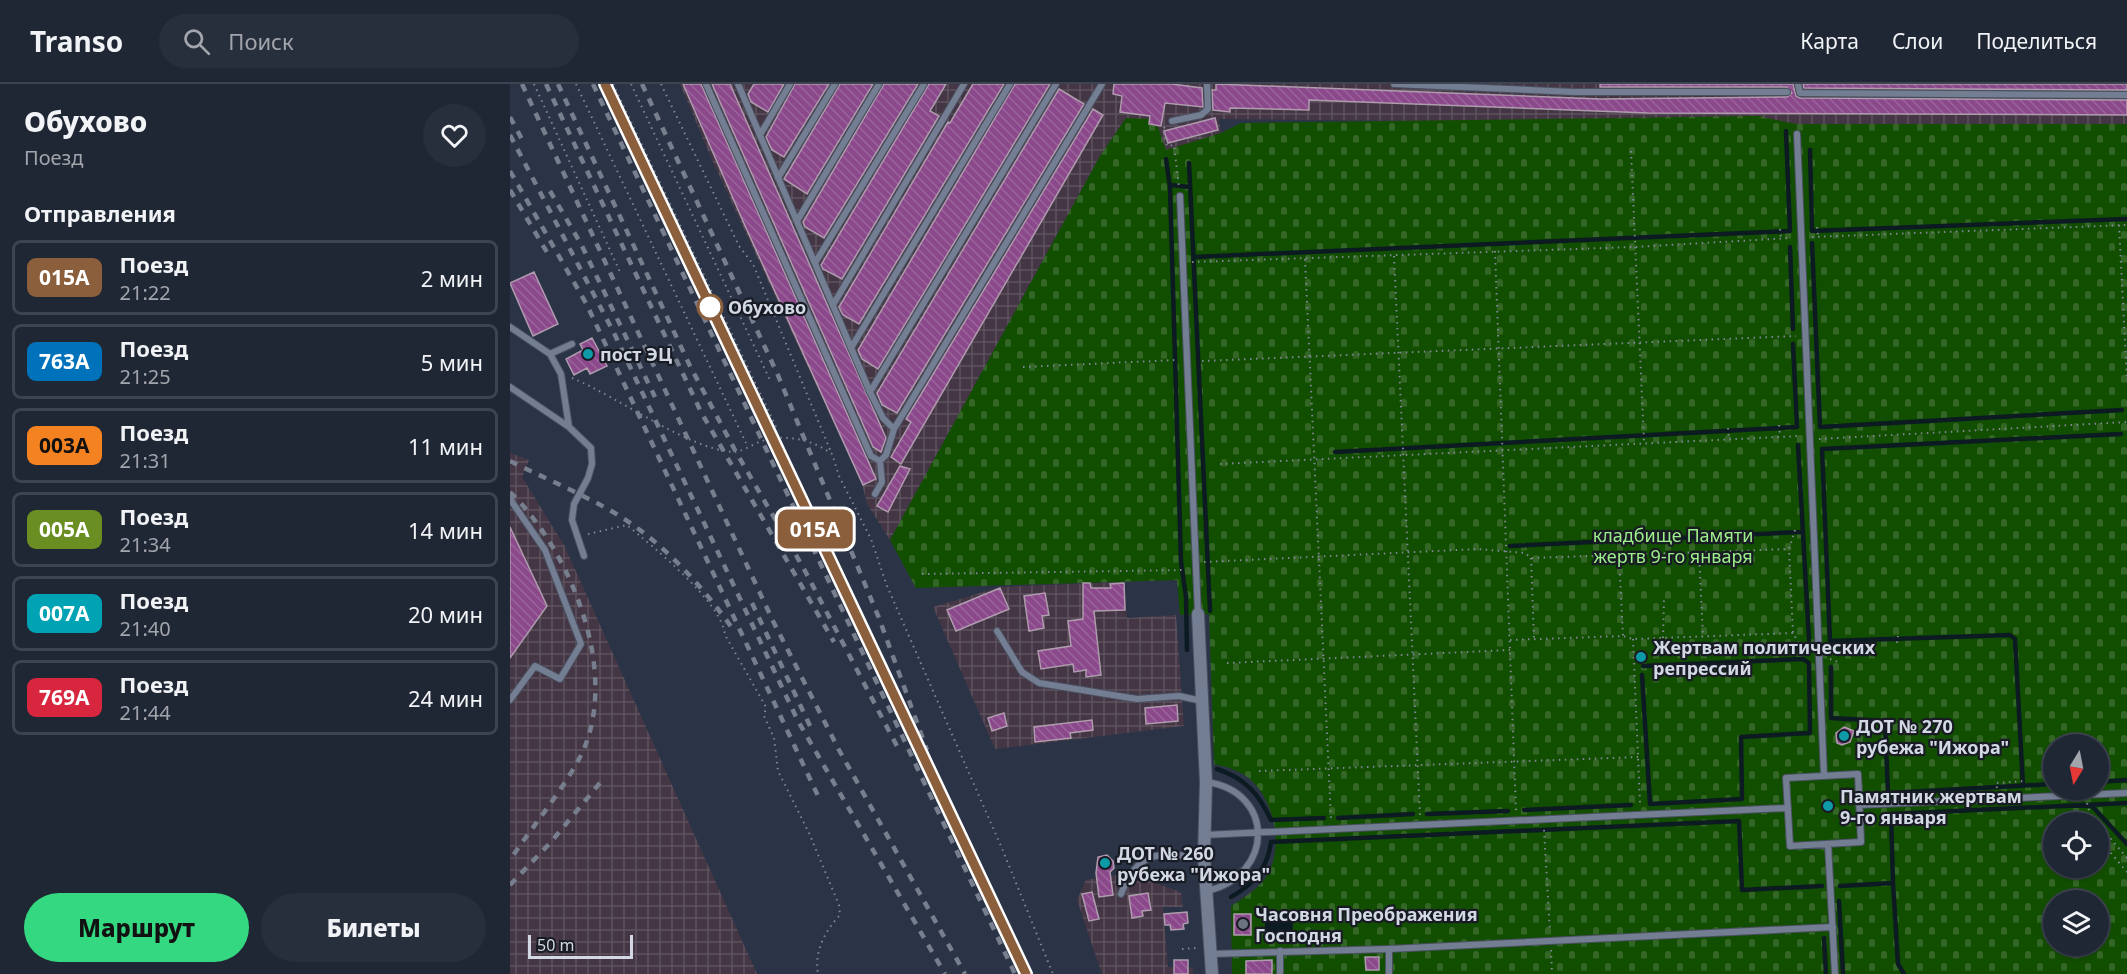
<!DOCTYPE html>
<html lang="ru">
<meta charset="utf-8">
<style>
body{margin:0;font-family:"Noto Sans",sans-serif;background:#282f3c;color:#f1f3f6;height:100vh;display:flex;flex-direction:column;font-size:22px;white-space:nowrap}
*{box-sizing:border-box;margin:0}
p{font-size:20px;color:#a2a5ac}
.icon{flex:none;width:33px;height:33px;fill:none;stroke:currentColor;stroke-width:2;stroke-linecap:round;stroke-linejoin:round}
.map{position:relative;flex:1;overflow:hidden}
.side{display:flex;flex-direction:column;background:#202734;width:510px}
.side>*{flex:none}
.badge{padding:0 12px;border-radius:9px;font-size:21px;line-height:39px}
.needle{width:39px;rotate:190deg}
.buttons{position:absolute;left:1533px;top:650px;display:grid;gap:12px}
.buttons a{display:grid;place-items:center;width:66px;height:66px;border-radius:50%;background:#202734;box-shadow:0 2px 4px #0004,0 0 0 2px #3d444f;font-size:30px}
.scale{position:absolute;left:18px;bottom:15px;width:105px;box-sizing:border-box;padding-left:6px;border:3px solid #d3d9e4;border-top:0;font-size:16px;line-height:21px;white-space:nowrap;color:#d3d9e4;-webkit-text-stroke:4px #181b24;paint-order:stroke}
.map>.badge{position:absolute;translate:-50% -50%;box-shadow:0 0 0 3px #fff}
h2{padding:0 24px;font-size:22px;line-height:54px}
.round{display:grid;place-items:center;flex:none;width:63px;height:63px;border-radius:32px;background:#282f3c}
.headline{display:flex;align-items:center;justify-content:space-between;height:102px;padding:0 24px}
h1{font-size:28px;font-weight:800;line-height:45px}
.button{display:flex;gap:12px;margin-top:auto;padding:12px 24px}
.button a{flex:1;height:69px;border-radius:36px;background:#34d881;color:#111;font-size:24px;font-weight:800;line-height:69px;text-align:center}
.button a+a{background:#282f3c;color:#f1f3f6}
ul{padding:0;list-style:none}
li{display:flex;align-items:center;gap:18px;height:75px;margin:0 12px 9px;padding:0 12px;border:3px solid #3d444f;border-radius:9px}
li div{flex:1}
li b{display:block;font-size:22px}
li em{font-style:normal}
li .badge{min-width:66px;font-weight:700;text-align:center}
header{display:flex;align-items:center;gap:36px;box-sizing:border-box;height:84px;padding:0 30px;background:#202734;border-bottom:2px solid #3d444f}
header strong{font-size:28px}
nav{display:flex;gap:33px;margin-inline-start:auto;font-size:21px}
.search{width:420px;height:54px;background:#282f3c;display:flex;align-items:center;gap:15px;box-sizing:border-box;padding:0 21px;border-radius:33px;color:#a2a5ac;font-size:22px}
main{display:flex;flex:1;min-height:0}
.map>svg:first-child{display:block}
</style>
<header>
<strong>Transo</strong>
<div class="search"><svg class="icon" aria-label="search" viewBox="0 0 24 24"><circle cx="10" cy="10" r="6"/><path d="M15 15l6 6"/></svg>Поиск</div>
<nav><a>Карта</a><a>Слои</a><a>Поделиться</a></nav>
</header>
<main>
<section class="side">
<div class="headline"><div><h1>Обухово</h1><p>Поезд</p></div><a class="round"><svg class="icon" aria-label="heart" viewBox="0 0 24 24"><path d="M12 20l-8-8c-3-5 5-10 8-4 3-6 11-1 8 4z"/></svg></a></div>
<h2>Отправления</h2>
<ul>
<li><span class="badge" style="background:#8b5e3c;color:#fff">015А</span><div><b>Поезд</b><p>21:22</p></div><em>2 мин</em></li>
<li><span class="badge" style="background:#0072bc;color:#fff">763А</span><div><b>Поезд</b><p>21:25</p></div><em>5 мин</em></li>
<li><span class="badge" style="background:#f58220;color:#111">003А</span><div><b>Поезд</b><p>21:31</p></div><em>11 мин</em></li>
<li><span class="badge" style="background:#6b8e23;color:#fff">005А</span><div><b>Поезд</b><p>21:34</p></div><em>14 мин</em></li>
<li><span class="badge" style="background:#00a3b4;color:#fff">007А</span><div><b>Поезд</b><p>21:40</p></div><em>20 мин</em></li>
<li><span class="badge" style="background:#d7263d;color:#fff">769А</span><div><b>Поезд</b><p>21:44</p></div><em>24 мин</em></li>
</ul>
<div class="button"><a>Маршрут</a><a>Билеты</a></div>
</section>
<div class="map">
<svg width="1617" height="890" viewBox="0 0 1617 890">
<defs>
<pattern id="industrial-grid" width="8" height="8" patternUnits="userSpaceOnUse" patternTransform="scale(1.5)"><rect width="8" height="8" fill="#443644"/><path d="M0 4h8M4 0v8" fill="none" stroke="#5e525f"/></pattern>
<pattern id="cemetery-stones" width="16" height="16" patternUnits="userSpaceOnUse" patternTransform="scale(1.5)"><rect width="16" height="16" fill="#124e00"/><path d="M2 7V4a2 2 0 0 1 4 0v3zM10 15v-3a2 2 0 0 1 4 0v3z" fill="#346725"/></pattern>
<pattern id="building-back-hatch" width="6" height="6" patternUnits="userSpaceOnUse" patternTransform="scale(1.5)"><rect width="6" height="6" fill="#8b498b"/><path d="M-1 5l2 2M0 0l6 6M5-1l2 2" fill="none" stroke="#9a639b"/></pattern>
</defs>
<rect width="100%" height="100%" fill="#2b3446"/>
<path fill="url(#industrial-grid)" d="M170 0H1617V41H1285L709 35 711 50 656 66 648 43 616 34 590 72 380 456 357 420 352 400 202 76Z
M0 369 19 376 12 393 54 461 247 890H0Z
M614 498 617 534 666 531 674 642 485 665 423 523 490 503Z
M613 790 625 792 671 808 673 823H653L658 883 683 884V890H592L567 816 576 796Z"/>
<path fill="url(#cemetery-stones)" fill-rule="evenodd" d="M1248 32 1286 40H1617V890H722L721 822C732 815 745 807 754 796 775 768 766 720 742 697 732 687 717 683 704 680L699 530 670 531 667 496 406 504 380 456 590 72 616 34 639 35 638 40 648 43 656 66 711 49 731 39ZM1544 660H1588V705H1544ZM1544 738H1588V783H1544ZM1544 816H1588V861H1544Z"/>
<path fill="#0c1b22" d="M755 841a14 14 0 1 1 28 0a14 14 0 1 1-28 0Z"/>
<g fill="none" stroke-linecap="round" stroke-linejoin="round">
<path stroke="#0c1b22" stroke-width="4.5" d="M1300 66 1302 147 1617 135
M656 75 660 103 671 478 676 513 677 566
M679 79 700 527
M660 101 680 103
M1302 159 1310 343 1612 326
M1280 163 1283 245
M684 173 1280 147 1276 47
M1288 361 1299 556
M825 368 1287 343 1283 260
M1000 462 1291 448
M1321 583V634L1375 637 1378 709 1544 700
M1132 591 1140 720 1232 715 1231 653 1300 649 1299 579 1293 575 1133 582
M707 685C735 694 749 710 761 736L814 734
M1588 698 1617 696
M1513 702 1505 555 1500 551 1320 557 1312 365 1611 350
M1581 721 1617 760
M1014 726 1121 721
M917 730 998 727
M828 734 903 730
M1383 799 1388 880 1394 890
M1330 802 1383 799 1381 730 1617 719
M721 813C743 801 758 783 761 758L1229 737 1232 806 1312 802
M1329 817 1333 890
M1314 854 1316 890"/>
</g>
<path fill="url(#building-back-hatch)" stroke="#af9cae" stroke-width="1.5" d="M173 0H191L366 395 353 401 236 144Z
M202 0H220L376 354 371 368 363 363Z
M244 0H274L258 28 241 18 238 10Z
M285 0H319L274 73 262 66 256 53Z
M330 0H363L297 110 274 95Z
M374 0H408L314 154 295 143 293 138Z
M419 0H436L420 27 429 32 332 195 313 185 311 181Z
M463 0H494L349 240 333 231 329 223 438 38 440 39Z
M505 0H540L368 285 352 275 348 266Z
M604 0H662L692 4 693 23 655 19 651 42 639 40 640 32 610 28 612 12 603 10Z
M706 0 1090 15 1277 13 1282 9 1277 3H1090V0H1283L1286 12 1290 14 1617 16V31L1138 29 799 16V26L720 24V28L703 26 702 6H706Z
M1293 0H1617V6L1294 4Z
M549 5 574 20 387 329 372 321 367 309Z
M583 25 593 31 391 380 381 373 401 338 396 335Z
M705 34 708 46 658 59 654 47Z
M24 188 48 240 23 252 0 199Z
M82 254 97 282 80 290 77 284 64 291 56 275 73 266 70 260Z
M390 382 400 385 378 428 367 422Z
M0 443 37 522 0 574Z
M573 499H580L581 504H601L600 500 614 499 615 526 584 527 591 591 576 593V586L564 588 563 580 531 585 528 567 561 562 558 537 573 535Z
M490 504 499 525 446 547 437 526Z
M535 509 539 531 532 532 534 544 519 547 514 512Z
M667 621 668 637 636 640 635 624Z
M494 629 497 642 482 647 478 634Z
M582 636 583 646 560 649 561 654 525 658 524 643Z
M1334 643 1344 647 1340 658 1332 661 1327 659 1326 649Z
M597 771 603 777 604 784 600 788 603 811 589 813 586 789 588 773Z
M582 808 589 835 579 837 572 810Z
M638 809 641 826 632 827 633 832 622 834 619 812Z
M677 828 678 839 673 840 674 845 661 846 660 841H655L654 830Z
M724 830H741V851H724Z
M855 873H869V886H856Z
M664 876H678V890H664Z
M762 876V890H736V877Z"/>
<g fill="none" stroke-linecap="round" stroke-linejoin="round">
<g stroke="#495060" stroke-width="8">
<path id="lane" d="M196 0 361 372 370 377 372 398 365 410
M228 0 360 308 373 334 384 345
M884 0 1064 8H1277
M1288 0 1290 9 1617 11
M662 37 691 31 698 25 697 0
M1287 50 1314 692
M250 51 280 0
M268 94 325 0
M670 112 688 530
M287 137 369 0
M305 179 414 0
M323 221 454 0
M0 243 40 270 62 260
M341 264 500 0
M40 270 51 290 59 343
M0 303 59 343 81 364 82 380 78 394 64 420 62 436 74 472
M360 308 546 0
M370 377 376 371 384 345 592 0
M0 415 35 466 71 560 50 595 25 582 0 616
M487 547 512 588 529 599 627 615 669 612 692 617
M1348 690 1351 758 1280 762 1276 694Z
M697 698C765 708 765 791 697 807
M1349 721 1617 709
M694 751 1278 724
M1318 760 1325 890
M611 810C630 762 650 771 694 773
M879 865V890
M770 867V890
M701 870 879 865 1323 843"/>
</g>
<g stroke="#495060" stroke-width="14">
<path id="street" d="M688 530 696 698 694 773 702 890"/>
</g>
<path stroke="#7f8795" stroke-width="2" stroke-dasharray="1.5 4.5" stroke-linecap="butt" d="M24 0 110 188
M66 0 236 359
M103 0 268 347
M121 0 260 296
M151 0 229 162 243 180 321 368
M655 43 653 45 657 62 664 61 669 103
M1121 67 1134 358
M1609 141 1617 297
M1307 143 1308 152
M1270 145 1271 154
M1302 153 1617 141
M985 167 1006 728
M884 172 910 732
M795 175 821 736
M682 178 1124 163 1281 154
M692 277 1286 252
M513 283 666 276
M62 294C107 312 179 366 224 368 231 368 242 361 249 358 273 349 302 355 322 370L329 392 361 455 377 502 491 762 543 890
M1269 341 1270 353
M1218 344 1219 355
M1309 355 1617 338
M710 380 1289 352
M1285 446 1279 465 1283 549 1288 558 1298 564
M78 450 117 441C143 463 212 518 215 551L256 623 254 632 264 654 268 687 299 749 329 821 330 831C315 847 304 867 308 890
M1189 469 1193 553
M1109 472 1113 552
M1021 474 1024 555
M694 478 968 465 1015 469 1021 474 1279 465
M412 490 676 486
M1153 554 1154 514
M1123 555 1130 720
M1000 556 1113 552 1123 555 1283 549
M1387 559 1388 552
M1320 575 1328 578
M717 579 1000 566
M749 687 1128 673
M1487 704 1486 699 1516 697
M1577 719 1582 738
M1034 746 1040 848
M1617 774 1596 749 1589 755 1617 788
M672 865 687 864
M1041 866 1042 890"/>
<use href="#lane" stroke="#747e93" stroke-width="6"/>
<use href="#street" stroke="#747e93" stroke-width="12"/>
<path stroke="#777f8e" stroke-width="4.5" stroke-dasharray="8 8" stroke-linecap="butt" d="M12 0 263 537 329 666 455 890
M36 0 191 328 324 558
M48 0 180 282 226 368 294 485 389 666
M83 0 505 890
M95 0 516 890
M132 0 267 289 369 534 417 666
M0 33 13 57
M0 51 104 249 288 637 435 890
M0 87 77 221 309 714
M0 106 38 170
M40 107 71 160 145 313
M0 377C36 395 73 410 108 431 155 460 193 503 225 548
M0 408C61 467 113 593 69 675 50 710 22 743 0 776
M242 519 301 644
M0 801 41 758 94 694"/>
</g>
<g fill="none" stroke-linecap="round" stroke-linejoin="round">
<g stroke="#fff" stroke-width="14">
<path id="line" d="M95 0 516 890"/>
</g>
<use href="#line" stroke="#8b5e3c" stroke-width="9"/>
</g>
<circle fill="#fff" stroke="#8b5e3c" stroke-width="3" cx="200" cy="223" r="12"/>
<g fill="#0f9aa8" stroke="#181b24" stroke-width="2">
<circle cx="78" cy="270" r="6"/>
<circle cx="1131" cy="573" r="6"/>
<circle cx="1334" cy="652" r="6"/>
<circle cx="1318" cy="722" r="6"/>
<circle cx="595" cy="779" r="6"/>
</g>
<circle fill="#6b7280" stroke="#181b24" stroke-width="2" cx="733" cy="840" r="6"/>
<g text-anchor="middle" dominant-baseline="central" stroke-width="4.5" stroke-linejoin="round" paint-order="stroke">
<g font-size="18" font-weight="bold" fill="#d3d9e4" stroke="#181b24" text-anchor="start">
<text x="218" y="223">Обухово</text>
</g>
<g font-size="18" font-weight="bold" fill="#d3d9e4" stroke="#181b24" text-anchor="start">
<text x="90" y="270">пост ЭЦ</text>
<text x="1143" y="563">Жертвам политических<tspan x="1143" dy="21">репрессий</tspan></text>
<text x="1346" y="642">ДОТ № 270<tspan x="1346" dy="21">рубежа "Ижора"</tspan></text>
<text x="1330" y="712">Памятник жертвам<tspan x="1330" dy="21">9-го января</tspan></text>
<text x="607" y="769">ДОТ № 260<tspan x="607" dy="21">рубежа "Ижора"</tspan></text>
<text x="745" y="830">Часовня Преображения<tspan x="745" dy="21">Господня</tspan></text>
</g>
<g font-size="18" fill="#9def8b" stroke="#181b24">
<text x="1163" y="451">кладбище Памяти<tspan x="1163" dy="21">жертв 9-го января</tspan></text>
</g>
</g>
</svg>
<div class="buttons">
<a><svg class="needle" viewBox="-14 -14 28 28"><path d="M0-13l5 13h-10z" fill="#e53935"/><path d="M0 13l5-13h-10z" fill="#a2a5ac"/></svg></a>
<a><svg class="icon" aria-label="locate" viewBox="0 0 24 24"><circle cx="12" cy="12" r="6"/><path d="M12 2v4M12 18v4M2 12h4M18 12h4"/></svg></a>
<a><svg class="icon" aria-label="layers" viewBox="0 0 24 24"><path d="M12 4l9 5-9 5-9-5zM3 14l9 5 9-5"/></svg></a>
</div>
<div class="scale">50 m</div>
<b class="badge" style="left:305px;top:445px;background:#8b5e3c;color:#fff">015А</b>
</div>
</main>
